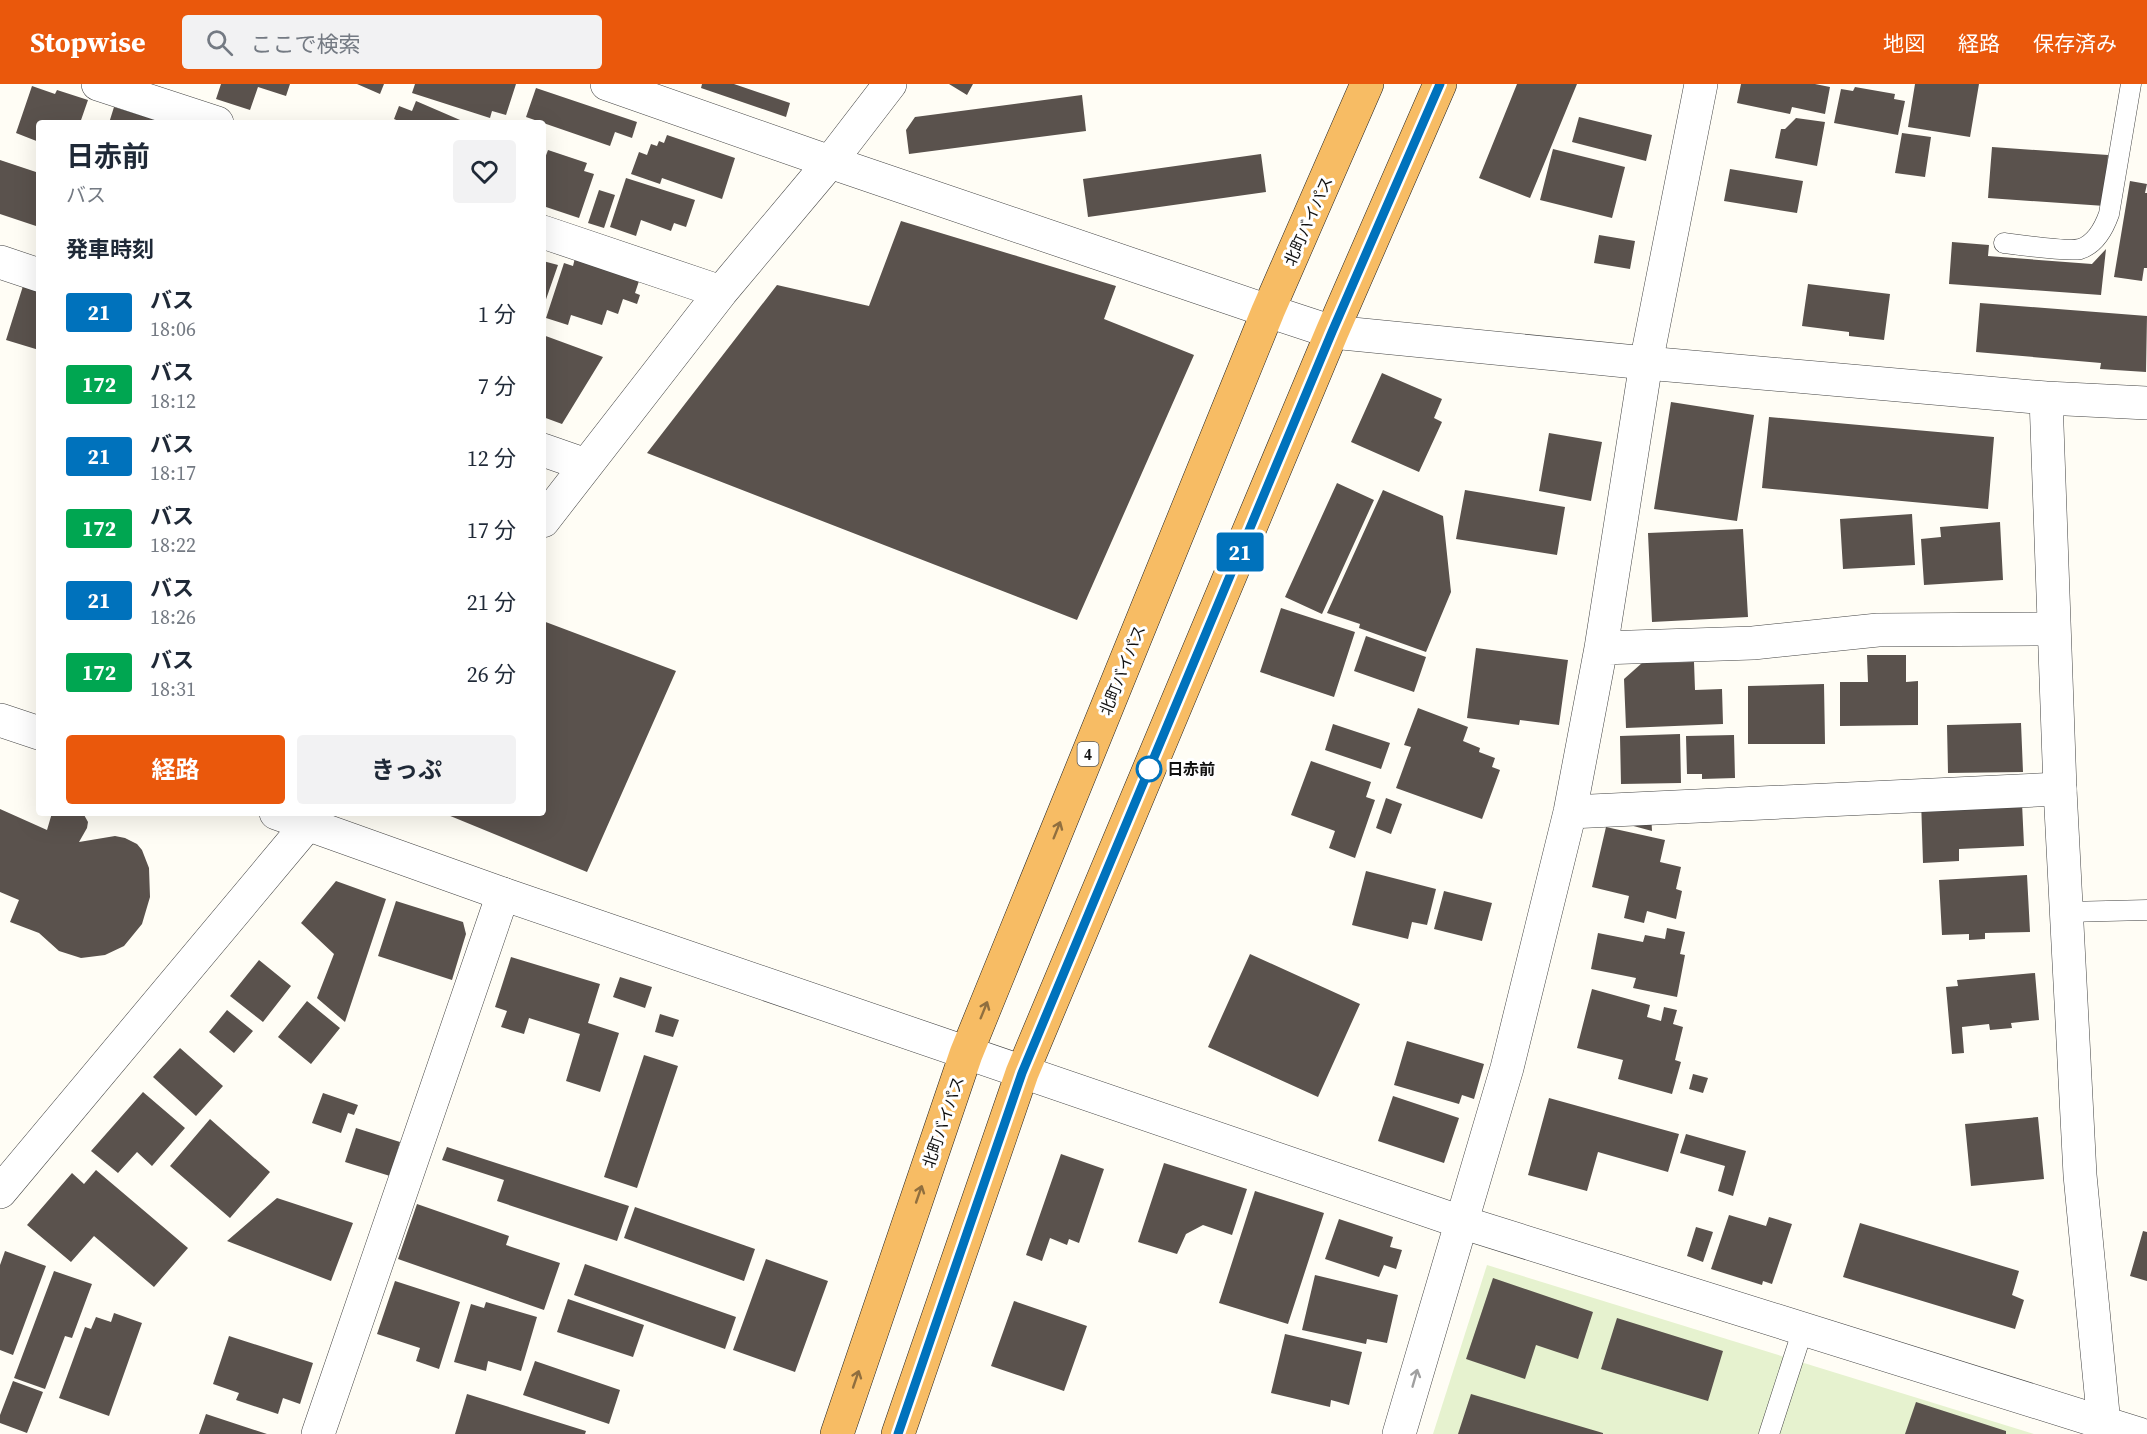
<!DOCTYPE html>
<html lang="ja">
<meta charset="utf-8">
<style>
body{margin:0;font-family:"Source Serif 4","Noto Sans JP",serif;background:#f2f2f3;color:#1f2937;height:100vh;display:flex;flex-direction:column;font-size:22px;white-space:nowrap}
*{box-sizing:border-box;margin:0}
p{font-size:20px;color:#747a83}
.icon{flex:none;width:33px;height:33px;fill:none;stroke:currentColor;stroke-width:2;stroke-linecap:round;stroke-linejoin:round}
.map{position:relative;flex:1;overflow:hidden}
.sheet{position:absolute;left:36px;top:36px;width:510px;height:696px;display:flex;flex-direction:column;background:#fff;border-radius:6px;box-shadow:0 6px 24px #0002}
.sheet>*{flex:none}
.badge{padding:0 12px;border-radius:4px;font-size:21px;line-height:39px}
.map>.badge{position:absolute;translate:-50% -50%;box-shadow:0 0 0 3px #fff}
h2{padding:0 30px;font-size:22px;line-height:54px}
.round{display:grid;place-items:center;flex:none;width:63px;height:63px;border-radius:6px;background:#f2f2f3}
.headline{display:flex;align-items:center;justify-content:space-between;height:102px;padding:0 30px}
h1{font-size:28px;font-weight:700;line-height:45px}
.primary-button{display:flex;gap:12px;margin-top:auto;padding:12px 30px}
.primary-button a{flex:1;height:69px;border-radius:6px;background:#ea580c;color:#fff;font-size:24px;font-weight:700;line-height:69px;text-align:center}
.primary-button a+a{background:#f2f2f3;color:#1f2937}
ul{padding:0;list-style:none}
li{display:flex;align-items:center;gap:18px;height:72px;padding:0 30px}
li div{flex:1}
li b{display:block;font-size:22px}
li em{font-style:normal}
li .badge{min-width:66px;font-weight:700;text-align:center}
header{display:flex;align-items:center;gap:36px;box-sizing:border-box;height:84px;padding:0 30px;background:#ea580c;color:#fff}
header strong{font-size:28px}
nav{display:flex;gap:33px;margin-inline-start:auto;font-size:21px}
.search{width:420px;height:54px;background:#f2f2f3;display:flex;align-items:center;gap:15px;box-sizing:border-box;padding:0 21px;border-radius:6px;color:#747a83;font-size:22px}
.map>svg:first-child{display:block}
</style>
<header>
<strong>Stopwise</strong>
<div class="search"><svg class="icon" aria-label="search" viewBox="0 0 24 24"><circle cx="10" cy="10" r="6"/><path d="M15 15l6 6"/></svg>ここで検索</div>
<nav><a>地図</a><a>経路</a><a>保存済み</a></nav>
</header>
<div class="map">
<svg width="2147" height="1350" viewBox="0 0 2147 1350">
<rect width="100%" height="100%" fill="#fffdf5"/>
<path fill="#e6f2cf" d="M1487 1181 2034 1350H1433Z"/>
<path fill="#5a524d" d="M221 0H290L286 12 258 3 250 26 216 15Z
M357 0H384L380 10Z
M415 0H516L506 31 492 27 490 34 412 9Z
M702 0H734L790 19 786 33 701 4Z
M949 0H973L967 11Z
M1517 0H1577L1530 114 1479 94Z
M1741 0H1815L1830 3 1825 30 1792 23 1790 30 1737 19Z
M1915 0H1979L1970 53 1908 43Z
M32 2 55 10 57 6 88 16 80 39H39V58L16 49Z
M1855 3 1895 10 1894 15 1905 17 1898 51 1834 39 1841 5 1853 7Z
M536 4 637 38 632 54 615 48 610 62 526 33Z
M1082 11 1086 47 909 70 906 46 915 33Z
M416 17 467 39H403L394 35 399 22 412 27Z
M114 23 155 36 154 39H109Z
M1579 33 1652 51 1646 77 1572 58Z
M1796 34 1825 38 1817 82 1775 74 1781 45H1785Z
M1902 49 1931 53 1925 93 1895 89Z
M667 51 735 74 722 115 662 94 660 100 631 90 639 68 647 71 651 60 657 62 659 57 664 59Z
M1992 63 2108 71 2105 122 1988 114Z
M1553 65 1625 83 1612 134 1540 116Z
M548 66 587 79 584 87 594 90 579 134 543 122V73L545 74Z
M1261 70 1266 108 1088 133 1083 95Z
M0 76 39 89V143L0 130Z
M1730 85 1803 97 1797 129 1724 117Z
M626 94 695 116 686 143 674 139 671 147 641 136 636 152 610 143Z
M2130 97 2147 100 2145 109H2147V184H2144L2142 197 2114 193Z
M599 106 615 111 604 144 588 139Z
M901 137 1116 202 1104 235 1194 271 1077 536 647 369 777 201 869 222Z
M1599 151 1635 157 1630 185 1594 179Z
M1952 158 1989 161 1988 172 2092 180 2106 165 2101 211 1949 200Z
M575 174 640 194 635 209 640 211 637 220 623 215 618 230 607 226 602 241 571 231 568 241 546 234 564 179 573 182Z
M543 177 558 181 543 224Z
M1808 200 1890 210 1884 256 1849 252V248L1802 242Z
M23 202 39 207V266L6 256Z
M1980 219 2147 232 2146 288 2100 285 2101 279 1976 268Z
M543 251 603 273 562 340 543 333Z
M1382 289 1442 315 1434 334 1442 338 1419 388 1351 358Z
M1671 318 1754 331 1737 437 1654 425Z
M1769 333 1994 353 1988 425 1762 404Z
M1549 349 1602 358 1591 417 1539 407Z
M1337 399 1374 416 1322 530 1285 513Z
M1383 406 1443 432 1451 508 1426 568 1359 544 1360 540 1327 529Z
M1465 406 1565 423 1557 471 1456 455Z
M1912 430 1915 481 1843 485 1840 435Z
M2000 438 2003 496 1924 501 1921 455 1941 453 1940 443Z
M1743 445 1748 533 1652 538 1648 449Z
M1281 524 1355 548 1334 613 1260 588Z
M543 537 676 587 587 788 443 729H543Z
M1366 552 1426 573 1414 608 1354 587Z
M1476 564 1568 576 1559 641 1520 636 1519 641 1467 634Z
M1867 571H1906V598L1918 597V641L1840 642V598H1868Z
M1694 578 1695 606 1722 605 1723 640 1626 644 1624 595 1642 579Z
M1824 600 1825 660H1748V602Z
M1418 624 1468 643 1463 657 1480 664 1479 668 1495 674 1492 683 1500 686 1482 735 1396 704 1411 663 1404 661Z
M2021 639 2023 688 1948 689 1947 641Z
M1333 640 1390 659 1381 685 1325 666Z
M1680 650 1681 699 1621 700 1620 652Z
M1734 651 1735 694 1702 695V690H1687L1686 652Z
M1311 677 1371 698 1366 713 1375 716 1355 774 1329 764 1335 747 1291 731Z
M1386 714 1402 720 1391 750 1376 744Z
M1921 715 2022 719 2024 762 1959 765V777L1923 779Z
M0 725 47 746 52 729H83L88 738 87 744 79 758 115 752 125 754 137 760 142 766 149 784 150 813 142 840 124 862 105 871 81 874 59 867 39 849 10 838 19 816 0 808Z
M1651 728 1652 747 1626 740Z
M1606 743 1665 756 1660 778 1681 783 1676 805 1682 807 1676 835 1647 827 1644 839 1624 834 1629 812 1592 803Z
M1366 787 1436 805 1427 841 1412 838 1408 855 1352 841Z
M2027 791 2030 848 1985 849V855L1969 856V850L1942 851 1939 796Z
M336 797 386 815 345 938 317 914 334 870 301 839Z
M1444 807 1492 819 1482 857 1434 845Z
M396 817 463 838 466 850 452 896 378 872Z
M1667 844 1685 848 1680 870 1685 871 1677 913 1633 904 1636 894 1591 885 1598 849 1643 858 1645 851 1665 855Z
M1250 870 1360 920 1318 1013 1208 963Z
M511 873 600 900 588 939 619 949 600 1008 566 997 580 950 529 934 524 950 501 943 507 927 495 923Z
M259 876 291 902 263 938 230 912Z
M2035 889 2039 936 2011 939 2012 944 1990 946 1989 940 1962 943 1964 969 1952 970 1946 903 1958 902 1957 896Z
M620 893 652 903 645 924 613 913Z
M1592 905 1650 921 1647 933 1661 937 1664 923 1677 926 1673 940 1683 943 1675 976 1681 978 1672 1010 1618 995 1623 976 1577 964Z
M307 917 340 944 311 980 278 953Z
M227 926 253 947 234 969 209 948Z
M660 930 679 936 673 953 655 948Z
M1407 957 1484 980 1474 1015 1462 1011 1459 1020 1394 1001Z
M180 964 223 1002 196 1032 153 993Z
M644 971 678 982 637 1104 604 1093Z
M1693 990 1708 994 1703 1009 1689 1005Z
M143 1008 185 1044 152 1082 137 1068 118 1089 91 1067Z
M323 1009 358 1021 354 1031 348 1029 341 1049 312 1039Z
M1393 1012 1459 1034 1444 1079 1378 1057Z
M1549 1014 1679 1050 1668 1088 1598 1068 1587 1107 1528 1091Z
M2038 1033 2044 1095 1971 1102 1965 1040Z
M210 1035 270 1088 230 1134 170 1082Z
M356 1044 400 1058 390 1092 345 1078Z
M1686 1050 1746 1067 1733 1112 1718 1107 1725 1082 1680 1069Z
M447 1063 629 1122 617 1157 497 1117 504 1096 442 1076Z
M1061 1070 1104 1085 1079 1159 1069 1155 1067 1161 1050 1154 1042 1177 1026 1171Z
M1164 1079 1247 1105 1232 1151 1203 1141 1186 1150 1177 1170 1138 1158Z
M96 1086 188 1164 154 1203 94 1152 71 1178 27 1141 72 1089 84 1100Z
M1255 1107 1324 1129 1288 1240 1219 1219Z
M277 1114 353 1139 331 1197 227 1157Z
M417 1120 509 1152 506 1161 560 1179 544 1226 398 1175Z
M635 1123 755 1165 744 1197 624 1154Z
M1729 1131 1766 1142 1769 1133 1792 1140 1772 1200 1763 1197 1762 1201 1711 1185Z
M1339 1135 1393 1153 1390 1163 1402 1166 1396 1185 1384 1181 1379 1193 1325 1175Z
M1860 1139 2019 1187 2012 1211 2024 1216 2015 1245 1843 1193Z
M1696 1143 1713 1148 1703 1178 1687 1172Z
M2143 1147 2147 1148V1197L2130 1192Z
M5 1167 46 1182 13 1271 0 1266V1181Z
M766 1175 828 1197 795 1288 733 1266Z
M585 1180 736 1233 725 1265 574 1211Z
M54 1187 92 1200 72 1254 65 1252 45 1305 14 1294Z
M1315 1191 1398 1211 1387 1259 1367 1255 1366 1260 1302 1246Z
M1493 1194 1593 1228 1578 1275 1536 1261 1525 1295 1466 1275Z
M395 1197 460 1218 439 1285 416 1277 420 1264 377 1250Z
M568 1215 644 1241 633 1273 557 1248Z
M1014 1217 1087 1242 1064 1307 991 1282Z
M486 1218 537 1233 521 1287 488 1277 486 1287 454 1278 471 1220 484 1224Z
M114 1229 142 1239 109 1332 59 1314 85 1243 91 1245 96 1233 111 1238Z
M1617 1234 1723 1267 1708 1317 1601 1285Z
M1285 1250 1362 1268 1349 1321 1331 1316 1330 1323 1271 1309Z
M229 1252 313 1279 300 1320 283 1314 278 1330 236 1316 239 1309 213 1300Z
M535 1277 620 1306 609 1340 523 1311Z
M13 1297 43 1308 27 1349 0 1339V1331Z
M467 1310 586 1347 585 1350H455Z
M1471 1310 1603 1349V1350H1458Z
M1916 1318 2006 1347V1350H1905Z
M206 1330 267 1350H199Z"/>
<g fill="none" stroke-linecap="round" stroke-linejoin="round">
<g stroke="#444" stroke-width="21">
<path id="service" d="M2004 159C2019 161 2069 168 2080 165 2096 160 2104 144 2109 130L2131 0
M2067 828 2147 826
M1769 1350 1803 1245"/>
</g>
<g stroke="#444" stroke-width="34">
<path id="minor" d="M98 0 217 39
M607 0 830 78 1268 227
M543 148 721 208
M0 178 39 191
M543 366 586 381
M543 437 721 208 830 78 890 0
M1601 564 1753 559 1878 546 2053 545
M1570 728 2060 705
M0 1108 317 729
M318 1350 503 810
M1399 1350 1507 984 1570 728 1601 564 1646 279 1701 0"/>
</g>
<g stroke="#444" stroke-width="34">
<path id="tertiary" d="M1268 227 1332 248 1646 279 2046 314 2147 319
M2046 314 2060 705 2080 1091 2104 1340
M0 636 39 649
M276 729 503 810 1461 1138 2139 1350"/>
</g>
<g stroke="#222" stroke-width="34">
<path id="trunk" d="M837 1350 966 970 1268 227 1367 0
M898 1350 1022 989 1332 248 1440 0"/>
</g>
<use href="#service" stroke="#fff" stroke-width="20"/>
<use href="#minor" stroke="#fff" stroke-width="33"/>
<use href="#tertiary" stroke="#fff" stroke-width="33"/>
<use href="#trunk" stroke="#f7bc64" stroke-width="33"/>
</g>
<defs><path id="oneway-shaft" d="M-6 0H5M1.5-3L5.5 0L1.5 3" fill="none" stroke-width="1.6" stroke-linecap="round" stroke-linejoin="round" transform="scale(1.5)"/></defs>
<g stroke="#906f3f">
<use href="#oneway-shaft" transform="translate(1057 746) rotate(-68)"/>
<use href="#oneway-shaft" transform="translate(984 926) rotate(-68)"/>
<use href="#oneway-shaft" transform="translate(919 1110) rotate(-71)"/>
<use href="#oneway-shaft" transform="translate(856 1295) rotate(-71)"/>
</g>
<use stroke="#a0a0a0" href="#oneway-shaft" transform="translate(1415 1294) rotate(-74)"/>
<g fill="none" stroke-linecap="round" stroke-linejoin="round">
<g stroke="#fff" stroke-width="14">
<path id="line" d="M898 1350 1022 989 1332 248 1440 0"/>
</g>
<use href="#line" stroke="#0072bc" stroke-width="9"/>
</g>
<circle fill="#fff" stroke="#0072bc" stroke-width="3" cx="1149" cy="685" r="12"/>
<g text-anchor="middle" dominant-baseline="central" stroke-width="6" stroke-linejoin="round" paint-order="stroke">
<rect fill="#fff" stroke="#585858" stroke-width="1.5" x="1077.5" y="658" width="21" height="24" rx="4.5"/>
<g font-size="15" font-weight="bold" fill="#111">
<text x="1088" y="670">4</text>
</g>
<g font-size="16" fill="#111" stroke="#fff">
<text transform="translate(1308 137) rotate(-66)">北町バイパス</text>
<text transform="translate(1122 586) rotate(-68)">北町バイパス</text>
<text transform="translate(943 1038) rotate(-71)">北町バイパス</text>
</g>
<g font-size="16" font-weight="bold" fill="#111" stroke="#fff" text-anchor="start">
<text x="1167" y="685">日赤前</text>
</g>
</g>
</svg>
<b class="badge" style="left:1240px;top:468px;background:#0072bc;color:#fff">21</b>
<section class="sheet">
<div class="headline"><div><h1>日赤前</h1><p>バス</p></div><a class="round"><svg class="icon" aria-label="heart" viewBox="0 0 24 24"><path d="M12 20l-8-8c-3-5 5-10 8-4 3-6 11-1 8 4z"/></svg></a></div>
<h2>発車時刻</h2>
<ul>
<li><span class="badge" style="background:#0072bc;color:#fff">21</span><div><b>バス</b><p>18:06</p></div><em>1 分</em></li>
<li><span class="badge" style="background:#00a651;color:#fff">172</span><div><b>バス</b><p>18:12</p></div><em>7 分</em></li>
<li><span class="badge" style="background:#0072bc;color:#fff">21</span><div><b>バス</b><p>18:17</p></div><em>12 分</em></li>
<li><span class="badge" style="background:#00a651;color:#fff">172</span><div><b>バス</b><p>18:22</p></div><em>17 分</em></li>
<li><span class="badge" style="background:#0072bc;color:#fff">21</span><div><b>バス</b><p>18:26</p></div><em>21 分</em></li>
<li><span class="badge" style="background:#00a651;color:#fff">172</span><div><b>バス</b><p>18:31</p></div><em>26 分</em></li>
</ul>
<div class="primary-button"><a>経路</a><a>きっぷ</a></div>
</section>
</div>
